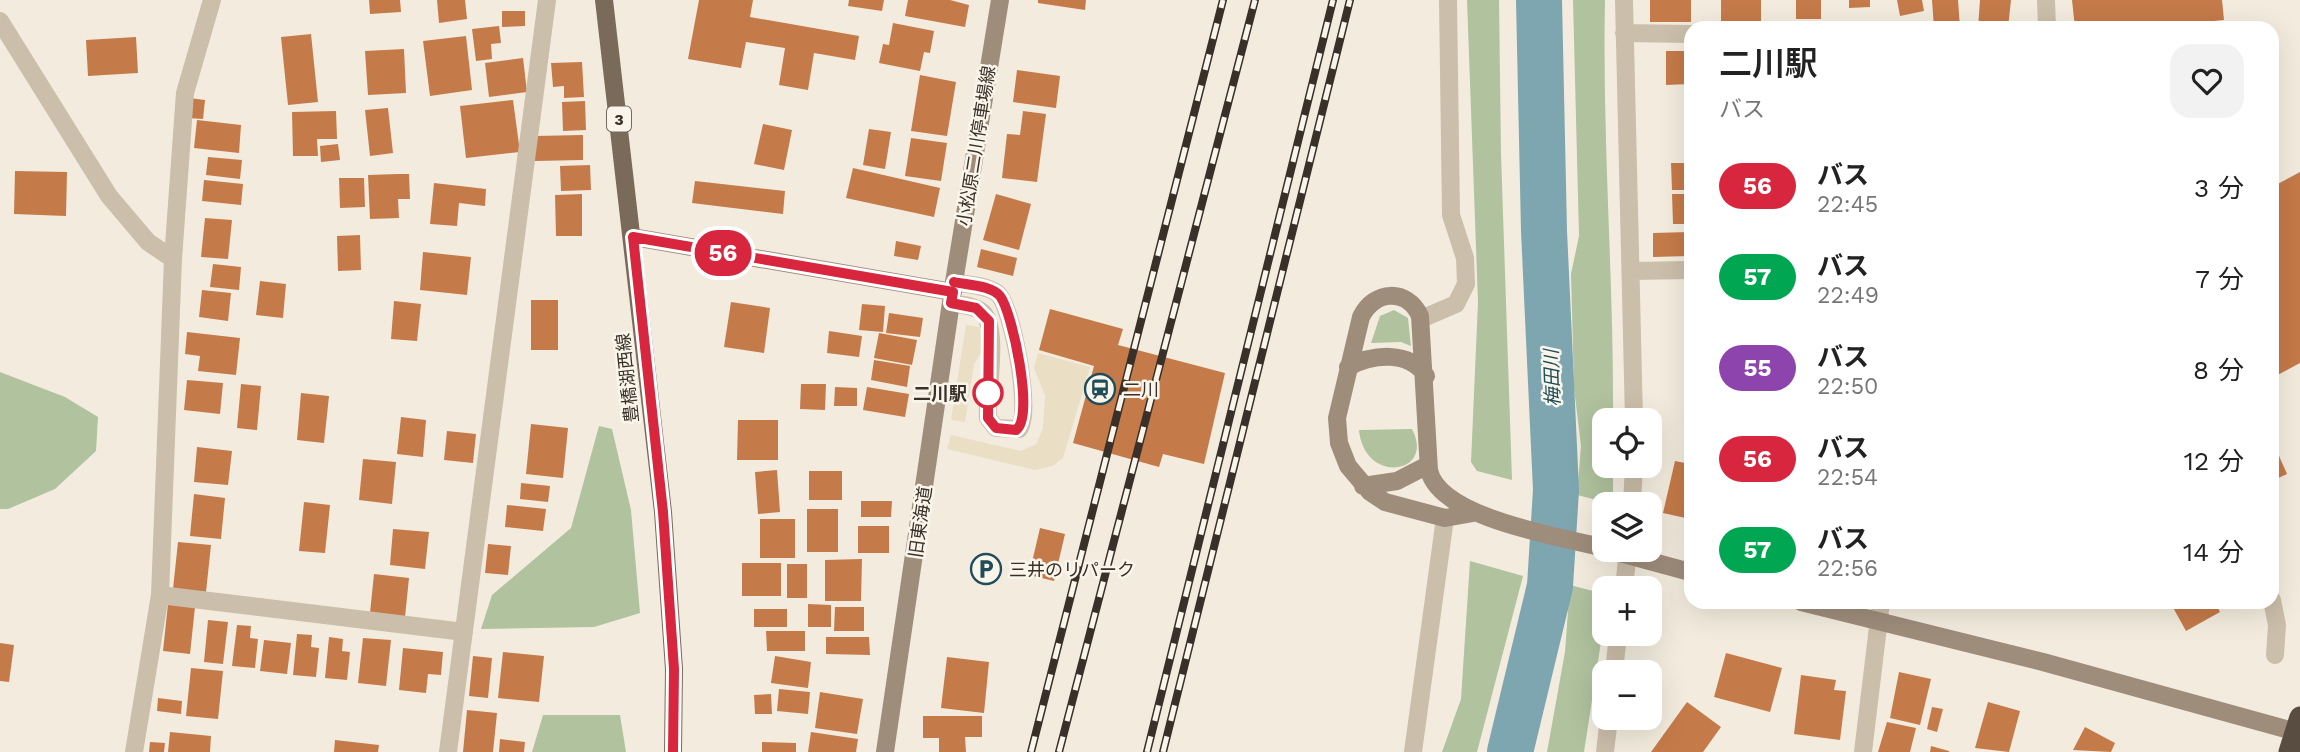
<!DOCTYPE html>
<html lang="ja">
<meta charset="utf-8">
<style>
body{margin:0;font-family:"Work Sans","Noto Sans JP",sans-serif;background:#f2f2f2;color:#222;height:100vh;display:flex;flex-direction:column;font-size:26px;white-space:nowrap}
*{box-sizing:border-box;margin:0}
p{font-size:23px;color:#767676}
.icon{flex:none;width:38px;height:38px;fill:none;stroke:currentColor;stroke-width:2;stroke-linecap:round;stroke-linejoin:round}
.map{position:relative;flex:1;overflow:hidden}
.panel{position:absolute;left:1684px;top:21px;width:595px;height:588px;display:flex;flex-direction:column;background:#fff;border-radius:21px;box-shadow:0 7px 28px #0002}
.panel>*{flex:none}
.badge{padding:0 14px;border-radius:23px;font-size:24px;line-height:46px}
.buttons{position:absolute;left:1592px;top:408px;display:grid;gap:14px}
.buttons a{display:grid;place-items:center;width:70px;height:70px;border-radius:14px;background:#fff;box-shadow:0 7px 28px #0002;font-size:35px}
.map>.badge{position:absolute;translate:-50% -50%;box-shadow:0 0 0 4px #fff}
.round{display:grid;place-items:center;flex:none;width:74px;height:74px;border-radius:21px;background:#f2f2f2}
.summary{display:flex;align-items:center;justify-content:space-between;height:119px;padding:0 35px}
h1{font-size:33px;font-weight:600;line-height:52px}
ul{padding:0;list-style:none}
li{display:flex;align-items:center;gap:21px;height:91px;padding:0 35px}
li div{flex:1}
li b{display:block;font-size:26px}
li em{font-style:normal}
li .badge{min-width:77px;font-weight:700;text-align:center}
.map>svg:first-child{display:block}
</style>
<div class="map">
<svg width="2300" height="752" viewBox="0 0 2300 752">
<rect width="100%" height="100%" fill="#f3ecde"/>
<path fill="#b0c29e" d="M1467 0H1499L1501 154 1512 480 1477 471 1471 462 1478 302Z
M1573 0H1605C1602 140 1614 280 1613 420H1605V466H1613V504L1577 495 1581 446 1574 388 1571 274 1579 236Z
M1394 310 1408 318 1411 346 1401 342 1371 343 1380 316Z
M0 372 65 397 98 417 96 451 55 489 8 509H0Z
M599 426 612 429 631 510 640 613 594 627 481 629 492 595 571 528Z
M1412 429C1436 475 1364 485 1359 430Z
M1470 561 1523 576 1477 752H1442L1461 699Z
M1570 585 1605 594V616L1584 752H1547L1565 652Z
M543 715H620L626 752H532Z"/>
<path fill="#eadfc5" d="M966 325 979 327 985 347 974 364 965 422 951 420Z
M1038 353 1090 367 1063 458 1053 466 1035 470 947 449 951 435 1021 451 1036 444 1043 428 1045 396 1034 368Z"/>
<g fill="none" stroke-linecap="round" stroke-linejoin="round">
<path stroke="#7da6b0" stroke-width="46" d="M1510 752 1550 586 1556 490 1544 231 1539 0"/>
</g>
<path fill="#c57a49" d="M369 0H400L401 12 370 14Z
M437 0H465L467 19 439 23Z
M699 0H753L750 17 859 36 855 60 814 53 808 90 779 85 785 48 746 42 741 68 688 59Z
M849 0H884L882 11 848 6Z
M908 0H950L969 5 965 27 905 16Z
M1038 0H1086L1085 10 1038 3Z
M1650 0H1691V22H1650Z
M1721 0H1761V24H1721Z
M1796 0H1821V19H1796Z
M1849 0H1870V7L1849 8Z
M1897 0H1922L1924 11 1900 16Z
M1932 0H1958L1960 28H1934Z
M1980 0H2011L2008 28H1978Z
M2072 0H2222L2224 20 2141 28H2075Z
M502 11H525V26L502 27Z
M893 23 934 31 930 53 924 52 920 71 879 63 883 44 889 45Z
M499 26 501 43 491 44 492 59 476 61 472 29Z
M311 34 318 102 288 105 281 37Z
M466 36 472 90 430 96 423 41Z
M136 37 138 73 88 76 86 40Z
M404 49 406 93 368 95 365 51Z
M1666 51H1690V84L1666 85Z
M523 58 527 92 489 97 485 63Z
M582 62 584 97 564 98V86L553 87 551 63Z
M1017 70 1060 76 1056 108 1013 102Z
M920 75 956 82 947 136 911 131Z
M189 98 205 100 203 119 187 118Z
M513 100 520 152 466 158 460 106Z
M585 101 586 130 563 131 562 102Z
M388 108 393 153 370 156 365 110Z
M336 111 337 139H317L318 156H293L292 112Z
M1023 111 1046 114 1037 182 1002 178 1007 134 1020 135Z
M197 120 241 125 239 153 194 148Z
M763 124 792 130 784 170 754 164Z
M869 129 891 132 885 169 863 165Z
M583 135V160L535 161V136Z
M911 138 947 143 941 181 905 176Z
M338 144 340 160 321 162 320 146Z
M208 157 242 160 240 179 206 175Z
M1671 163H1690V190H1672Z
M590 165 591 190 561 191 560 166Z
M853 168 940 188 934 217 846 198Z
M15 171 67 172 66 216 14 214Z
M2300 172V363L2272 378V187Z
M398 174H409L410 199H398L399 218 370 219 368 175Z
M339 178H364L365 207 340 208Z
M204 180 243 184 241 205 202 201Z
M695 181 785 191 783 214 692 203Z
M434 183 486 189 485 206 459 203 457 226 430 224Z
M582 194V236H556L555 195Z
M996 194 1031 204 1019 250 983 240Z
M1672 194H1690V224H1673Z
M205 218 232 220 228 259 201 257Z
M1690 232V256L1653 257V233Z
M360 235 361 270 338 271 337 236Z
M896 241 921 246 918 260 894 256Z
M981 249 1017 258 1013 276 977 267Z
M423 252 471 257 467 295 420 290Z
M213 264 241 267 239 290 210 287Z
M260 281 286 284 283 318 256 315Z
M202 290 231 293 228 321 199 317Z
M531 300H558V350H531Z
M394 301 421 304 417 341 391 339Z
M731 302 770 308 764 353 724 347Z
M862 304 885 306 883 332 859 330Z
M1050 309 1123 329 1118 345 1225 373 1204 464 1163 454 1159 467 1073 443 1094 366 1039 350Z
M889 313 923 318 920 337 886 333Z
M829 331 862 336 859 357 827 353Z
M187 332 240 338 236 375 198 371 200 356 185 354Z
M879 333 917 340 912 365 874 358Z
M874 360 910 366 907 387 871 380Z
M187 380 223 383 220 414 184 410Z
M241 384 261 386 257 430 237 428Z
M801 384H826L825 410 800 409Z
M835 387 857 388V406H834Z
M867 387 909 394 905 417 863 410Z
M301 393 329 396 324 443 297 440Z
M401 417 426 420 423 457 397 454Z
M738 420H778V460H737Z
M531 424 568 428 563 478 526 474Z
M447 431 476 434 473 463 444 460Z
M2272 440 2287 474 2272 481Z
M197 447 232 451 228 485 194 482Z
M363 459 396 462 392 504 359 500Z
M1675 461 1690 464V519L1663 513Z
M777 470 780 512 758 514 755 472Z
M809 471H842V500H809Z
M521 483 550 486 548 502 520 499Z
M194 494 225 498 221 539 190 536Z
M861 501H892L891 517H861Z
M304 502 330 505 325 553 299 551Z
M507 505 546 509 543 531 505 527Z
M807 509H838V552H807Z
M760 519H795V558H760Z
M858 526H889V553H858Z
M1040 528 1065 534 1054 581 1029 575Z
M393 529 429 532 425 569 390 565Z
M178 542 211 545 206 592 173 589Z
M488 544 511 546 508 575 485 573Z
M862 559 861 601H825V560Z
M742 563H781V596H742Z
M787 564H807V598H787Z
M374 574 409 578 405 617 370 613Z
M2170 602H2215L2220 612 2186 631Z
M168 604 195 607 190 654 163 651Z
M808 604 831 605V627H808Z
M835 607H864V631H834Z
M754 609H787V627H754Z
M208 620 228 622 223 664 204 662Z
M237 625 251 626 250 638 258 639 255 668 232 666Z
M766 631H805V651H767Z
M297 634 312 635 311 647 319 648 316 677 293 675Z
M329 637 343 639 342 651 350 652 347 680 325 678Z
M826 637H869L870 655 826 654Z
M363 638 391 640 386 686 358 683Z
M264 640 291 643 287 674 260 671Z
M0 643 14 645 9 682 0 681Z
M403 648 443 652 441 675 428 674 426 693 399 690Z
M503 652 544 656 539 702 498 698Z
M1726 653 1782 668 1770 712 1714 697Z
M473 656 492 658 488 698 469 696Z
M775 656 811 662 808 688 771 683Z
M947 657 989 662 984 713 941 708Z
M191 668 223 671 218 719 186 716Z
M1899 672 1931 679 1920 725 1890 718Z
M1801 675 1836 680 1834 690 1846 691 1840 740 1794 734Z
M779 689 810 692 808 714 777 711Z
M820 692 863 699 857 734 815 728Z
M771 694 772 714H755L754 695Z
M158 698 182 701 181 714 157 711Z
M1687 702 1721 727 1703 752H1651Z
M1988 702 2020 711 2009 752 1975 748Z
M1932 707 1943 709 1937 732 1927 729Z
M467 710 497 713 493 752H463Z
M923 716H982V737H965L966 752H939V738H923Z
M1887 722 1916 728 1910 752H1878Z
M2085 727 2115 743 2111 752 2073 750Z
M170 732 211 736 210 752H168Z
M811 732 858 739 856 752H808Z
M500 739 525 742 524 752H499Z
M335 740 379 745 378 752H334Z
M150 742 165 743 164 752H149Z
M762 742 796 743V752H762Z
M1931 746 1949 751V752H1930Z"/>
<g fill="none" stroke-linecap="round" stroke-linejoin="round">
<path stroke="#cbbeaa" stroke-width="18" d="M1624 0 1634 420
M2046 0 2047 28
M0 21 109 196 148 242 173 259
M1624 33 1690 34
M1632 271 1690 270
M951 303C961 305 974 305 982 312 1000 327 986 395 988 418L996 428 1019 429C1032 412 1012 304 997 293 986 285 967 285 954 282
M1421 319 1456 304 1466 284 1465 258 1451 215 1448 0
M1632 504 1634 466
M1624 588 1628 550
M160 595 464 632
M2272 600 2277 625 2275 655
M1614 672 1618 634
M134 752 160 595 173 259 185 93 212 0
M448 752 547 0
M1413 752 1445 518
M1605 752 1609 718
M1863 752 1881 602"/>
<path stroke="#9f8d7b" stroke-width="18" d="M633 237 953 292
M1348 367C1373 354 1409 350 1426 376
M1363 486 1397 481 1428 465
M1473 513 1445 518 1385 502 1370 492 1348 466 1339 443 1337 418 1361 317C1374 290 1407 288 1420 316L1429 470C1439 518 1561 537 1605 548
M1609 550 1690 572
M1801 602 2043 662 2300 733
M885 752 954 282 1000 0"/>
<path stroke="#7a6a5a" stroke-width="18" d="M604 0 663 512 674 669 673 752"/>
<path stroke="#594c40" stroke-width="21" d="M2289 752 2300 717"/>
<g stroke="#383029" stroke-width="8">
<path id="rail" d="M1031 752 1223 0
M1059 752 1255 0
M1147 752 1333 0
M1163 752 1350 0"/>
</g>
<use href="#rail" stroke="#faf5eb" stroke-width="5" stroke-dasharray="16" stroke-linecap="butt"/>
</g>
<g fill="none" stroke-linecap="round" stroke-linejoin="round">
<g stroke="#fff" stroke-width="16">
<path id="line" d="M673 752 674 669 663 512 633 237 953 292 951 303 976 308 989 321 988 418 996 428 1016 430C1035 417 1012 311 1000 296 991 285 967 285 954 282"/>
</g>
<use href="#line" stroke="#d7263d" stroke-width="10"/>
</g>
<defs>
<g id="station-ring" transform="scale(1.575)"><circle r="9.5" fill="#faf5eb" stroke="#1f4d5a" stroke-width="1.5"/><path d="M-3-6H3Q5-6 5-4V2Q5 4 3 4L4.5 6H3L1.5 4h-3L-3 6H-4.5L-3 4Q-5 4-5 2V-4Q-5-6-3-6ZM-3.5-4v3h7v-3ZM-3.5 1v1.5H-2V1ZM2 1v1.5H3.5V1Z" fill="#1f4d5a"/></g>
<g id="parking-ring" transform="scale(1.575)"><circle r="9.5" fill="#faf5eb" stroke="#1f4d5a" stroke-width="1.5"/><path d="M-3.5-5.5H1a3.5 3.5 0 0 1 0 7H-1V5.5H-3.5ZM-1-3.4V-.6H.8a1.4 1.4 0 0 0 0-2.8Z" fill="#1f4d5a"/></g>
</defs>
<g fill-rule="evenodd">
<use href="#station-ring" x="1100" y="389"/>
<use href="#parking-ring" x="986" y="569"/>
</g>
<circle fill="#fff" stroke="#d7263d" stroke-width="3.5" cx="988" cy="393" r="14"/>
<g text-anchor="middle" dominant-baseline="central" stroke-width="5" stroke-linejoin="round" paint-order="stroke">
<rect fill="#faf5eb" stroke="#726b63" stroke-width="2" x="607" y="106.5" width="24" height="25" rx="5"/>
<g font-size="16" font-weight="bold" fill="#383029">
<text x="619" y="119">3</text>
</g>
<g font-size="18" fill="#383029" stroke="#faf5eb">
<text transform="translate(976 146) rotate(-81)">小松原二川停車場線</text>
<text transform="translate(627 378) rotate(-96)">豊橋湖西線</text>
<text transform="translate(920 522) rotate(-82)">旧東海道</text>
</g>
<g font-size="18" fill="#383029" stroke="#faf5eb" text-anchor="start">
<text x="1123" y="389">二川</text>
<text x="1009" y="569">三井のリパーク</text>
</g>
<g font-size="18" font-weight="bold" fill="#383029" stroke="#faf5eb" text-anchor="end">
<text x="967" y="393">二川駅</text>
</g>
<g font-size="19" font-style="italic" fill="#1f4d5a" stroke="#faf5eb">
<text transform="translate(1552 378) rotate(-92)">梅田川</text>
</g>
</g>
</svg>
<div class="buttons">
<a><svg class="icon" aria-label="locate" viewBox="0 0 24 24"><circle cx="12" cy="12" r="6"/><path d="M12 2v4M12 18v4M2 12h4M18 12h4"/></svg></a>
<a><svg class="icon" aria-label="layers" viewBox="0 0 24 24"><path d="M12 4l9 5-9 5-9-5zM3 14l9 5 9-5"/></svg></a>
<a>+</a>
<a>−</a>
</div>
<b class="badge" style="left:723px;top:253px;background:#d7263d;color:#fff">56</b>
<section class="panel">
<div class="summary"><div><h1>二川駅</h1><p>バス</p></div><a class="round"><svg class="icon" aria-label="heart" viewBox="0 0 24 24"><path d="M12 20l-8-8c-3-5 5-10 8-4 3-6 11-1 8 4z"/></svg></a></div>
<ul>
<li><span class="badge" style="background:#d7263d;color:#fff">56</span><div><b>バス</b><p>22:45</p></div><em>3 分</em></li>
<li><span class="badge" style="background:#00a651;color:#fff">57</span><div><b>バス</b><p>22:49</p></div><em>7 分</em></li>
<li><span class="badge" style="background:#8e44ad;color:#fff">55</span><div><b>バス</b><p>22:50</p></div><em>8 分</em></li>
<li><span class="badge" style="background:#d7263d;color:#fff">56</span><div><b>バス</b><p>22:54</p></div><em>12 分</em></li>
<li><span class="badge" style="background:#00a651;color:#fff">57</span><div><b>バス</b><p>22:56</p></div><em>14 分</em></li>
</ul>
</section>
</div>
